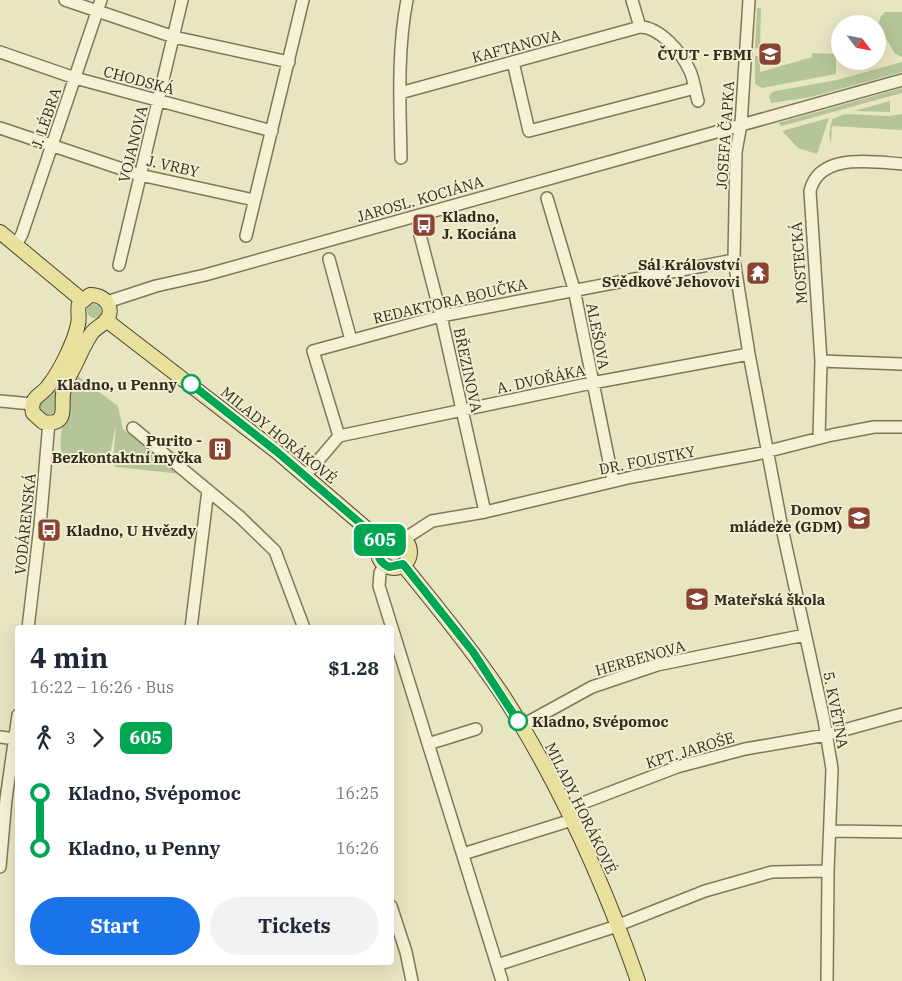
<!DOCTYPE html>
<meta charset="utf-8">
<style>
body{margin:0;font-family:"IBM Plex Serif",serif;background:#f2f2f3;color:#1f2937;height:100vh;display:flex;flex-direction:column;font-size:19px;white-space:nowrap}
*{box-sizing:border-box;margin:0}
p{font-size:16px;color:#747a83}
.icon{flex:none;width:28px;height:28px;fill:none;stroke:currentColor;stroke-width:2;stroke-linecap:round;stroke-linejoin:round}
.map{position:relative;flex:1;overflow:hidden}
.panel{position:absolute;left:15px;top:625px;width:379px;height:340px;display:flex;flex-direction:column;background:#fff;border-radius:5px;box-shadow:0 5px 20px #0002}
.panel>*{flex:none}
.badge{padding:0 10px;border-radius:8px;font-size:18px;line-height:32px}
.needle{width:32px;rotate:122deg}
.fabs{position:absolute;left:831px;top:15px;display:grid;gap:10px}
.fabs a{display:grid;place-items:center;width:55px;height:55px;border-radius:50%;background:#fff;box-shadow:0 5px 20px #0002;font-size:25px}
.map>.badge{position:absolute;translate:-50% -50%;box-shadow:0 0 0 2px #fff}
.legs{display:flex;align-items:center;gap:8px;height:55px;padding:0 15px;font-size:16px}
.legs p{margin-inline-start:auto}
.headline{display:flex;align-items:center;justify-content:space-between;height:85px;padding:0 15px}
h1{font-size:28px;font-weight:700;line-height:38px}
.cta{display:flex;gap:10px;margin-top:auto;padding:10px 15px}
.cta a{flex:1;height:58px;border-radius:30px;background:#1a73e8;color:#fff;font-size:20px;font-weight:700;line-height:58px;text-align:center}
.cta a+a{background:#f2f2f3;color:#1f2937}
ul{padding:0 15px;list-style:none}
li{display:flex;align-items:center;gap:18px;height:55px;font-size:19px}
li i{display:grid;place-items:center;width:8px;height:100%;margin:0 6px;background:currentColor}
li i::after{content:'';width:12px;height:12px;margin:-6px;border:4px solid;border-radius:50%;background:#fff}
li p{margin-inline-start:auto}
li:first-child i{background:linear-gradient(#0000 50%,currentColor 0)}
li:last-child i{background:linear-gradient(currentColor 50%,#0000 0)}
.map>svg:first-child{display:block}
</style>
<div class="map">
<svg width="902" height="981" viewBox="0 0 902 981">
<rect width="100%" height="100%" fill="#e8e5c2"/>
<path fill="#b6c598" d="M757 8H761L760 49 755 48Z
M885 12H902V57L895 54 878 25 881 16Z
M812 53 836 54V74L762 88 755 84V56H760V72L812 57Z
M902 62V72L811 97 771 103 769 97 771 93 775 91 837 80Z
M902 88V93L782 126 778 123Z
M890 101V112L854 111Z
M845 114 889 116 902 114V130L832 126 831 143 829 135 832 119Z
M829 118 817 154 798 148 782 131Z
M87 311a7 7 0 1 1 14 0a7 7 0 1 1-14 0Z
M81 327 88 331 56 410 52 414H44L40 410 39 404Z
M78 376 118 406 123 429 162 461 165 457 182 474 116 467 113 464 116 424 109 460C102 467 93 465 84 463L82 460 75 459 74 462C68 462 62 459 61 452 59 438 65 406 69 393 71 387 75 381 78 376Z"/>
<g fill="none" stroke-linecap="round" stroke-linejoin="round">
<g stroke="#80775b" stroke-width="14">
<path id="minor" d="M65 0 174 37 289 62
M632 0 640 27
M749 0 741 124 736 152 734 260 749 354 782 528 824 720 832 769 828 871 827 981
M0 52 75 78 272 131
M513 62 529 131 695 88
M400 93 640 27C660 27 682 53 690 71 694 80 695 91 698 101
M0 128 140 175 254 200
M401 158C400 106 397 51 407 0
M547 198 574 289 613 481
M420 235 441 316 485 512
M246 236 303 0
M16 245 22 234 101 0
M329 259 351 340
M119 265 182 0
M107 302 156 286 205 275 902 80
M821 361 902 364
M0 401 32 404
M133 428 240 517 275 551 304 628
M339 436 313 351 441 316 734 260
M339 436 592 383 749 354
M819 438 821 361 810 191C819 152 873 162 902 164
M305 476 339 436
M404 539 432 521 485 512 632 477 757 454 832 435 874 427H902
M384 565 380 573 379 586 502 981
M28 628 40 526 49 422
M191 628 208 490
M521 726 592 687 657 665 805 635
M0 737 15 739
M428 744 476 729
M567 809 677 767 745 749 826 735 902 714
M830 831 902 832
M463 854 572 820
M0 867 6 799 18 715
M391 906 406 952 412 981
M497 965 611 928 705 891 772 872 828 871"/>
</g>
<g stroke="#4e442f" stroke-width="16">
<path id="major" d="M0 232 82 300
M90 295C104 294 116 308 106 321 101 326 95 328 91 334 85 343 80 354 75 365 71 373 64 384 63 394 61 407 69 426 43 422L33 413C29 396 42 396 49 385 60 371 75 341 78 324 80 317 77 311 79 304Z
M106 320 276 451 381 541
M378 552a16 16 0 1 1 32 0a16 16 0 1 1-32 0Z
M403 565C438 608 473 651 504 697 560 785 604 883 638 981"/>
</g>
<use href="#minor" stroke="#f4f1d4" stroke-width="11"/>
<use href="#major" stroke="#e8e09d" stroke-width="14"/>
</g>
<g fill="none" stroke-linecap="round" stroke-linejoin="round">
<g stroke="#fff" stroke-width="11">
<path id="line-1" d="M191 384 276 451 381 541C375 552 378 562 389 567L403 564 473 652 518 721"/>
</g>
<use href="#line-1" stroke="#00a651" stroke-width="8"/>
</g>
<defs>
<g id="university-square" transform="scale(1.25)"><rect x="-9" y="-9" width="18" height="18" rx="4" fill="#884332" stroke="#f1eed1"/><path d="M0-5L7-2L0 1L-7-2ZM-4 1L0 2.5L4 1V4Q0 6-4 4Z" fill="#fff"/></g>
<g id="bus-square" transform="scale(1.25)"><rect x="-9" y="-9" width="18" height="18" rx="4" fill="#884332" stroke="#f1eed1"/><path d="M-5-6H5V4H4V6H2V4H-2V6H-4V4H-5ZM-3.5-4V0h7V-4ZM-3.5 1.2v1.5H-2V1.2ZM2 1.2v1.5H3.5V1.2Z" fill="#fff"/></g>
<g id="temple-square" transform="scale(1.25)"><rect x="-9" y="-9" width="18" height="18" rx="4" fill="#884332" stroke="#f1eed1"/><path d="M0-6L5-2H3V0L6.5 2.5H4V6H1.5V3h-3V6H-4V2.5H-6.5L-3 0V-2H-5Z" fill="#fff"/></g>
<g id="building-square" transform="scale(1.25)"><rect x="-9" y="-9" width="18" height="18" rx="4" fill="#884332" stroke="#f1eed1"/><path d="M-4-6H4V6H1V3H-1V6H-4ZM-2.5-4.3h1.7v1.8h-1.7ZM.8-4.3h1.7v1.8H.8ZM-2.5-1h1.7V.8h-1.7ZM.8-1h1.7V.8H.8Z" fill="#fff"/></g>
<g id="school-square" transform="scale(1.25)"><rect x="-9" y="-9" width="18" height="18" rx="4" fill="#884332" stroke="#f1eed1"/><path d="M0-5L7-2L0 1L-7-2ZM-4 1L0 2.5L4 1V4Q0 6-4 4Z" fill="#fff"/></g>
</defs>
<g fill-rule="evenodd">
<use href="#university-square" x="770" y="54"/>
<use href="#bus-square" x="424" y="225"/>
<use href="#temple-square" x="758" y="273"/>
<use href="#building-square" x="220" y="449"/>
<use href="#school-square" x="859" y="518"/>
<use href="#bus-square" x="49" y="530"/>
<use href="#school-square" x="697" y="599"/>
</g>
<g fill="#fff" stroke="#00a651" stroke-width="2.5">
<circle cx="191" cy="384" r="9"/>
<circle cx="518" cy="721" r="9"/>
</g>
<g text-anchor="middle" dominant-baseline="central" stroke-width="4" stroke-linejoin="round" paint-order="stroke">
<g font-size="15" fill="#322c1e" stroke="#f1eed1">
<text transform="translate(516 46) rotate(-15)">KAFTANOVA</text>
<text transform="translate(139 80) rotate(15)">CHODSKÁ</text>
<text transform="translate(46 118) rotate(-71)">J. LÉBRA</text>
<text transform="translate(725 135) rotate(-86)">JOSEFA ČAPKA</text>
<text transform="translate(133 144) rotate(-76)">VOJANOVA</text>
<text transform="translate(173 166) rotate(13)">J. VRBY</text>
<text transform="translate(420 199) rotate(-16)">JAROSL. KOCIÁNA</text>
<text transform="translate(799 263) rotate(-94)">MOSTECKÁ</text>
<text transform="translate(450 301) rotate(-13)">REDAKTORA BOUČKA</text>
<text transform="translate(598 336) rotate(79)">ALEŠOVA</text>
<text transform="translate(468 370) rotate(78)">BŘEZINOVA</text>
<text transform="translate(541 379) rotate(-12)">A. DVOŘÁKA</text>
<text transform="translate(279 435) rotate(39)">MILADY HORÁKOVÉ</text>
<text transform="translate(647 460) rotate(-11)">DR. FOUSTKY</text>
<text transform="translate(25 524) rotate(-84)">VODÁRENSKÁ</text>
<text transform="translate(640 658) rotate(-16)">HERBENOVA</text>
<text transform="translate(836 710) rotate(79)">5. KVĚTNA</text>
<text transform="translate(690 750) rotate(-17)">KPT. JAROŠE</text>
<text transform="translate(581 808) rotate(64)">MILADY HORÁKOVÉ</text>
</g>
<g font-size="15" font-weight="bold" fill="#322c1e" stroke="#f1eed1" text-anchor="end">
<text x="752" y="54">ČVUT - FBMI</text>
<text x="442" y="216" text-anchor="start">Kladno,<tspan x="442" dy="17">J. Kociána</tspan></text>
<text x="740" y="264">Sál Království<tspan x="740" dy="17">Svědkové Jehovovi</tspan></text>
<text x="202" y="440">Purito -<tspan x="202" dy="17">Bezkontaktní myčka</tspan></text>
<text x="842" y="509">Domov<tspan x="842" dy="17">mládeže (GDM)</tspan></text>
<text x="66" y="530" text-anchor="start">Kladno, U Hvězdy</text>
<text x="714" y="599" text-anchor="start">Mateřská škola</text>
</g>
<g font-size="15" font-weight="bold" fill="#322c1e" stroke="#f1eed1" text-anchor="end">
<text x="177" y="384">Kladno, u Penny</text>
<text x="532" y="721" text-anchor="start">Kladno, Svépomoc</text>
</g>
</g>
</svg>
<div class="fabs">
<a><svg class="needle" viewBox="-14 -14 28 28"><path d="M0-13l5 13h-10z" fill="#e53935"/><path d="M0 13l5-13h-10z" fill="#747a83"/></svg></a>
</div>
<b class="badge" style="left:380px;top:540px;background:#00a651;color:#fff">605</b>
<section class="panel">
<div class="headline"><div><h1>4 min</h1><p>16:22 – 16:26 · Bus</p></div><b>$1.28</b></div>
<div class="legs"><svg class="icon" aria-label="walk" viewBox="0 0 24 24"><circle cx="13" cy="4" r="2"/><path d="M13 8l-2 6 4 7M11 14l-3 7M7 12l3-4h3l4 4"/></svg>3<svg class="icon" aria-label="forward" viewBox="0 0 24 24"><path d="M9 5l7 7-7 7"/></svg><b class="badge" style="background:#00a651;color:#fff">605</b></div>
<ul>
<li><i style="color:#00a651"></i><b>Kladno, Svépomoc</b><p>16:25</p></li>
<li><i style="color:#00a651"></i><b>Kladno, u Penny</b><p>16:26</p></li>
</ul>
<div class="cta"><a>Start</a><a>Tickets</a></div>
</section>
</div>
